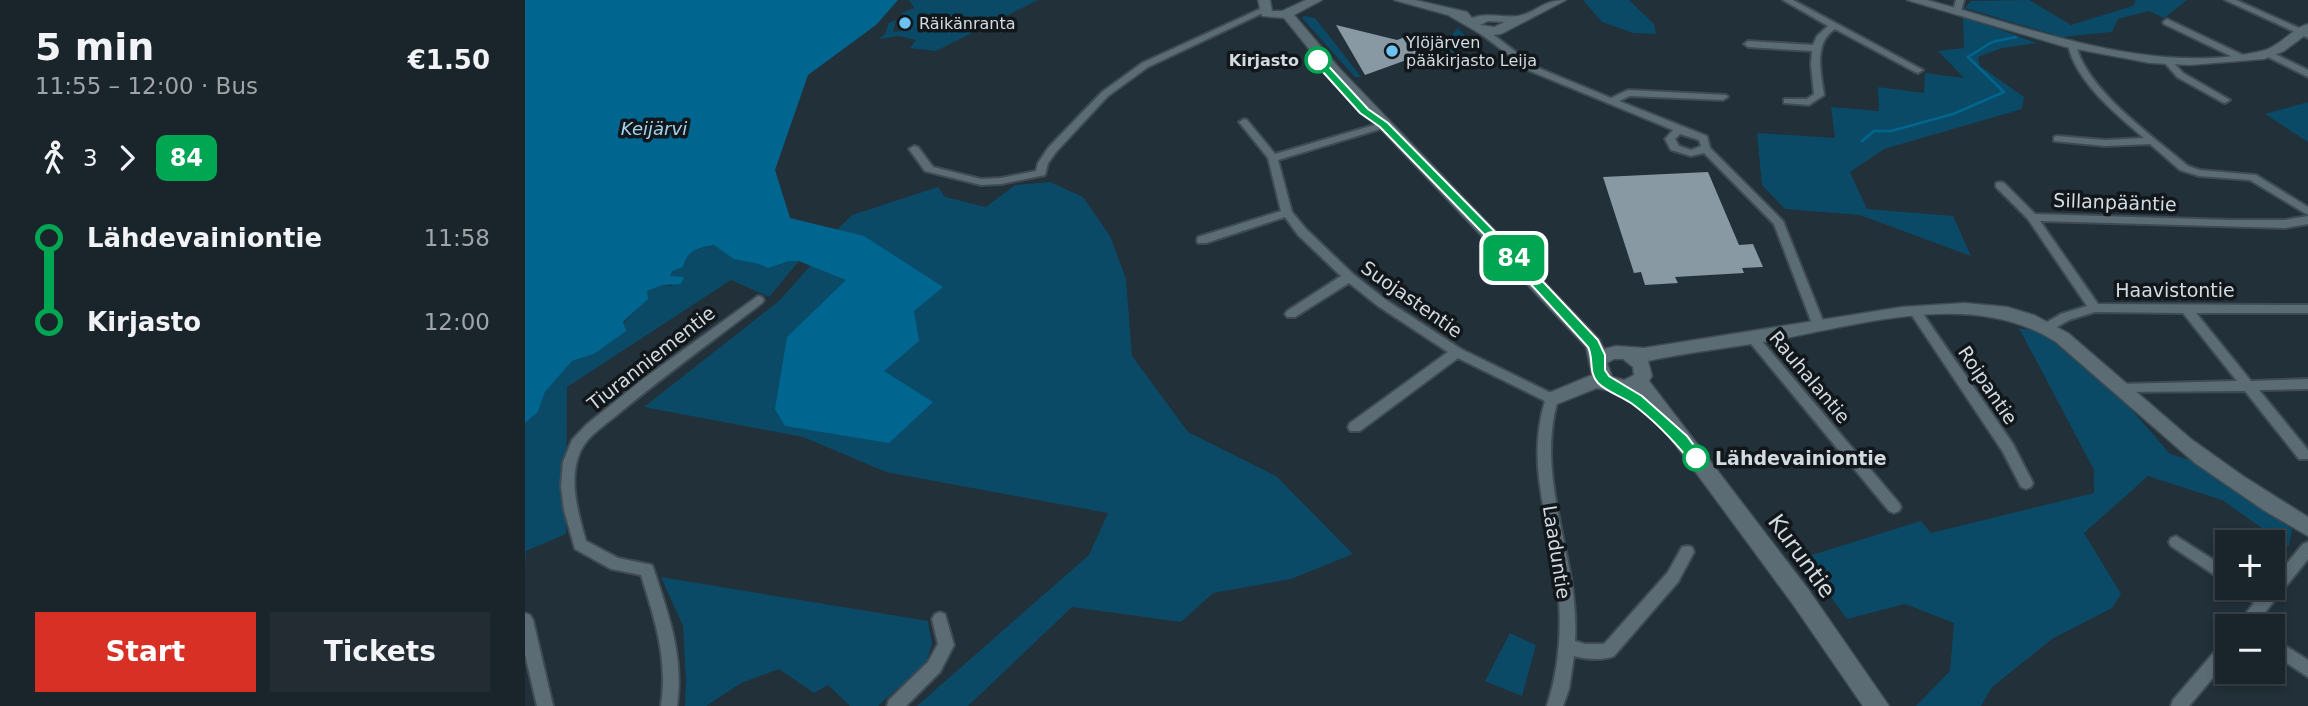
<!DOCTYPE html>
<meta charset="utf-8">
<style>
body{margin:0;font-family:"DejaVu Sans",sans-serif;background:#232c33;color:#f1f3f6;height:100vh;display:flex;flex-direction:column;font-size:26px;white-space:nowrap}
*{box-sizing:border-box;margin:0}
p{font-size:23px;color:#9fa4a9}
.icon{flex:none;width:38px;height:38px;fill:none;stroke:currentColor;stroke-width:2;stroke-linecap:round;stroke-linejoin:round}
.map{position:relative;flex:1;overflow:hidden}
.drawer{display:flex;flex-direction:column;background:#1a242b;width:525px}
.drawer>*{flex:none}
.badge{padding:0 14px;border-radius:10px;font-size:24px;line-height:46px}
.buttons{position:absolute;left:1690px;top:530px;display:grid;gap:14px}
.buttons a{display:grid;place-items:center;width:70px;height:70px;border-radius:0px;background:#1a242b;box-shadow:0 4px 10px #0003,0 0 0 2px #384147;font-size:35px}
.map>.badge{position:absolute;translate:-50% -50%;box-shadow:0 0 0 4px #fff}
.legs{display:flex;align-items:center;gap:10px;height:77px;padding:0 35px;font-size:23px}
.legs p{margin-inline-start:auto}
.head{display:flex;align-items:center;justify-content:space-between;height:119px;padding:0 35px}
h1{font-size:38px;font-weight:600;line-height:52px}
.action{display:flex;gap:14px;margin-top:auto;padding:14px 35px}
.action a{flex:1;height:80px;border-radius:0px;background:#d93025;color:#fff;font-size:28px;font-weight:600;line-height:80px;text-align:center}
.action a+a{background:#232c33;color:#f1f3f6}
ul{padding:0 35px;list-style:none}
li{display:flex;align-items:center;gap:24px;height:84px;font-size:26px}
li i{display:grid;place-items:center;width:10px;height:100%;margin:0 9px;background:currentColor}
li i::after{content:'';width:18px;height:18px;margin:-9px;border:5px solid;border-radius:50%;background:#1a242b}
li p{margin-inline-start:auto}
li:first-child i{background:linear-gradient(#0000 50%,currentColor 0)}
li:last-child i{background:linear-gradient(currentColor 50%,#0000 0)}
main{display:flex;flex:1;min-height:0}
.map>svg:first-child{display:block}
</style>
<main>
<section class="drawer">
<div class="head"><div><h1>5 min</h1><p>11:55 – 12:00 · Bus</p></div><b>€1.50</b></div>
<div class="legs"><svg class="icon" aria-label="walk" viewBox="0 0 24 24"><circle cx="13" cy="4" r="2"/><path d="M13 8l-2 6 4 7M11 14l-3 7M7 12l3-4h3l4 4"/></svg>3<svg class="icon" aria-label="forward" viewBox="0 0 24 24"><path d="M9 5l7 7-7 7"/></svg><b class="badge" style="background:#00a651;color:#fff">84</b></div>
<ul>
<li><i style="color:#00a651"></i><b>Lähdevainiontie</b><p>11:58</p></li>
<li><i style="color:#00a651"></i><b>Kirjasto</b><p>12:00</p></li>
</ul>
<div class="action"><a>Start</a><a>Tickets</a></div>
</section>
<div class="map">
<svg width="1783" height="706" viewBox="0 0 1783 706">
<rect width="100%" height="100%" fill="#223039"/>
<path fill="#0b4a66" d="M384 0H513L411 51 385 48 391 40 374 36 354 39 360 34 364 23 371 20 368 32 386 30 387 19 376 13 389 8Z
M1058 0H1104L1129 24 1131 34 1108 33 1077 22Z
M1504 0 1546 25 1608 6 1611 0H1662L1639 18 1624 11 1593 19 1587 32 1537 37 1440 8 1446 1Z
M779 16 790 18 836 77H830L777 18Z
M1438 16 1512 43 1477 48 1453 57 1455 66 1499 97 1497 109 1359 149 1325 172 1342 209 1428 216 1446 256 1335 215 1260 209 1237 185 1232 133 1310 138 1306 107 1354 111 1353 87 1399 93 1400 73 1439 78 1413 51 1439 48Z
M933 28 947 44 946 47 895 64 889 62 896 55 918 47 916 46Z
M1783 102V142L1740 114Z
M525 182 558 197 585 236 601 279 607 356 663 432 751 476 828 554 766 579 688 593 656 622 547 607 443 706H392L564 555 583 513 361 472 278 437 119 407 254 301 285 266 274 261 244 297 206 280 42 387 41 534 1 551 0 566V423L13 412 20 392 47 361 69 354 122 299V291L138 285 147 286V271L168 250 190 245 265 219 312 230 327 215 413 187 420 197 461 207 490 185Z
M1494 328 1518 333 1606 409 1645 454 1669 461 1767 529 1764 547 1697 500 1623 476 1559 533 1596 594 1587 608 1527 639 1467 687 1456 706H1391L1425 671 1429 623 1380 604 1322 619 1277 558 1396 521 1406 533 1569 493V470Z
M136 577 403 621 407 644 401 663 353 706H325L303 685 289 693 254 669 216 683 181 706H160L161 680 158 626Z
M985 633 1011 645 997 696 960 681Z"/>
<path fill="#00668f" d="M0 0H373L351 25 283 75 250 170 265 218 339 236 418 287 389 311 394 341 359 371 408 402 364 443 260 426 250 409 262 337 321 280 274 261H264L243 268 234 264 209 259 189 245C174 248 162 249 158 267L147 271 146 276 159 277 156 284 138 285 122 291 123 299 98 322 101 331 69 354 47 361 20 392 13 412 0 423Z"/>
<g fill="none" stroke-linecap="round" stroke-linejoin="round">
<path stroke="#00668f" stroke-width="2.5" d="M1337 141 1349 131H1366L1428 114 1479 92 1443 57 1467 42 1491 37"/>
</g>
<path fill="#8999a4" d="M811 25 872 40 880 37 920 46 840 75Z
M1183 172 1214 245 1228 244 1238 267 1217 268 1219 273 1150 277 1153 283 1120 285 1116 272 1109 273 1078 177Z"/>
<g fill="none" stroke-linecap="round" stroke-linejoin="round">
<g stroke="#3f4b52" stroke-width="4">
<path id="street" d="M1258 0H1268L1398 70 1393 73 1390 72 1310 29C1288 43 1296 73 1299 95L1284 105 1259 103V99H1282L1289 94 1286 65 1287 51 1223 47 1219 44 1223 41 1288 45 1292 36 1303 26Z
M1431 0H1439L1436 11 1432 14 1428 11Z
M1700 0H1711L1783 32V38Z
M737 8 744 10 623 67 583 96 531 152 523 163 520 175 476 184 456 185 400 171 384 149 389 146 393 147 408 167 456 179 476 178 511 171 513 163 523 148 577 92 617 63Z
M1642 19 1720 56 1721 58 1714 60 1639 24 1638 22Z
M956 30H962L1011 67 1086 98 1103 90 1201 95 1203 97 1198 100 1105 96 1094 101 1182 136 1185 148 1258 221 1300 326 1298 329H1290L1288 326 1249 224 1179 153 1166 156 1146 150 1140 139 1148 130 1005 71 956 34ZM1155 134 1174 140 1176 146 1166 150 1154 146 1150 139Z
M1547 41 1551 44C1560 89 1629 137 1663 166L1675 170 1731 175 1783 207V215L1725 180 1674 176 1655 170 1625 144 1580 146 1529 141V137L1532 136 1580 140 1619 138C1592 115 1549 80 1543 44Z
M1744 51 1783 70V77L1741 56 1740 54Z
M1643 59 1646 60 1658 73 1705 100 1700 103 1697 102 1652 77 1639 62Z
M719 119 722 120 750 154 856 123 859 122 864 125 862 127 753 160 767 212 781 229 828 274 861 300 936 349 1032 396 1033 399C1009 483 1055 556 1050 641L1060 644H1079L1143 572 1157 547 1162 546 1167 547 1169 552 1153 582 1089 656C1077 661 1061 659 1049 656L1044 689 1038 706H1022C1037 659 1038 610 1029 561 1019 505 1003 458 1020 401L933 358 835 431H825L823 427 825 423 923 352 853 306 824 283 770 317H762L760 314 762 311 816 276 773 235 760 217 681 243H673L672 240 673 237 756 211 743 158 714 122Z
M1475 182 1479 183 1510 214 1706 220H1760L1783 216V224L1760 228 1515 221 1573 304 1783 305V313H1671L1726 381 1783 379V389L1734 390 1783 450V459H1774L1720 391 1592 392 1590 389 1592 386 1596 384 1712 381 1658 313 1570 312 1544 320 1525 331H1517L1515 328 1517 325 1536 314 1562 306 1503 219 1471 187V183Z
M233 296 237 297 239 300 237 303C189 340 140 375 93 414 80 425 62 436 55 452 43 480 53 513 61 541L93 558 127 565 129 570C144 616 159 657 152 706H136C143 659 130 620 116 575L86 569 50 549 39 510 36 486 38 462 47 440 61 425 118 379Z
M1390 307 1394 308 1488 444 1508 483 1506 487 1501 489 1496 487 1478 452 1384 311 1386 308Z
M1226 332 1230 333 1374 503 1376 507 1374 511 1369 513 1364 511 1222 339 1220 336Z
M1651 536 1703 569V584L1646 546 1644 542 1646 538Z
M1783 542V559L1729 626H1713L1715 621 1729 603 1714 593 1712 588H1731L1738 592 1742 588H1748V580L1778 544Z
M415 612 420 614 429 645 415 672 381 706H362L364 700 403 662 413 644 407 619 410 614Z
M0 613 5 615 8 620 28 706H12L0 654Z
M1748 638 1783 660V677L1748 654Z
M1703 641V660L1664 706H1646L1648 700 1697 643Z"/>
</g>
<g stroke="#3f4b52" stroke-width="3">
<path id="secondary" d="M733 0H745L747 11H757L781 0H797L769 15 815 69 1074 339 1079 349 1091 346 1119 348 1377 307 1440 303 1482 307 1509 315 1543 333 1666 439 1718 476 1783 517V536L1740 511 1670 463 1531 342C1448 288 1335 325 1245 341 1204 348 1164 352 1123 361L1127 376 1124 381 1283 589 1364 706H1338L1267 603 1111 391 1099 394 1072 388 1027 406 1021 404 1018 399 1021 394 1067 375 1061 347 805 75 759 18 737 16ZM1089 359H1098L1108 367 1109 375 1099 380 1087 377 1082 363Z
M869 0H890L942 12 947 18C963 12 977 18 993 16 1011 13 1017 0 1041 0L976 34 959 36 923 15ZM963 21 980 22 969 27 955 25Z
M1382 0H1402C1506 28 1628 77 1737 51 1755 47 1766 29 1783 24V33L1759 51 1739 59 1665 65 1625 63 1541 47Z"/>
</g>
<use href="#street" fill="#5c6c75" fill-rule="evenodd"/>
<use href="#secondary" fill="#5c6c75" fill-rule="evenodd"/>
</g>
<path fill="#00a651" stroke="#fff" stroke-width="2" d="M789 58H796L843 109 863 123 990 252 1073 340 1080 355V370L1084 376 1117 396 1162 436 1178 458 1176 462H1166C1149 441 1128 419 1106 403 1096 396 1082 392 1073 383 1063 372 1069 359 1063 347L982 258 855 127 835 113 789 62Z"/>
<g fill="#6cc3f2" stroke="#11171b" stroke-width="2.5">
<circle cx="380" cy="23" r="7"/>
<circle cx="867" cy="51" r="7"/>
</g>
<g fill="#fff" stroke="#00a651" stroke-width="3.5">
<circle cx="793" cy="60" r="12"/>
<circle cx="1171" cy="458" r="12"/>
</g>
<g text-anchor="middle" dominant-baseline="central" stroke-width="7" stroke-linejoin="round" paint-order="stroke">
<g font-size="16" fill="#d3dbe1" stroke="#11171b" text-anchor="start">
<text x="394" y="23">Räikänranta</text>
<text x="881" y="42">Ylöjärven<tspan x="881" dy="18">pääkirjasto Leija</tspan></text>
</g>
<g font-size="16" font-weight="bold" fill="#d3dbe1" stroke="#11171b" text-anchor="end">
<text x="774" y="60">Kirjasto</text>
</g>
<g font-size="18" font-style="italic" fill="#a4d4f0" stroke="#11171b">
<text x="129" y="128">Keijärvi</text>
</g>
<g font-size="19" fill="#d3dbe1" stroke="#11171b">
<text transform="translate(1590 202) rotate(2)">Sillanpääntie</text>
<text x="1650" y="290">Haavistontie</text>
<text transform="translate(887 299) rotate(35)">Suojastentie</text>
<text transform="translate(126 358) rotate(-38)">Tiuranniementie</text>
<text transform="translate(1285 377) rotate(50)">Rauhalantie</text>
<text transform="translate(1463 385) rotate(56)">Roipantie</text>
<text transform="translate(1032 552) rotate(81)">Laaduntie</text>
</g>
<g font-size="19" font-weight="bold" fill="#d3dbe1" stroke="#11171b" text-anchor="start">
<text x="1190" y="458">Lähdevainiontie</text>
</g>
<g font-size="23" fill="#d3dbe1" stroke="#11171b">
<text transform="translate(1277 556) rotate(54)">Kuruntie</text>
</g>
</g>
</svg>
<div class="buttons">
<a>+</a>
<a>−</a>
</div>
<b class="badge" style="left:989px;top:258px;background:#00a651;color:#fff">84</b>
</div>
</main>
